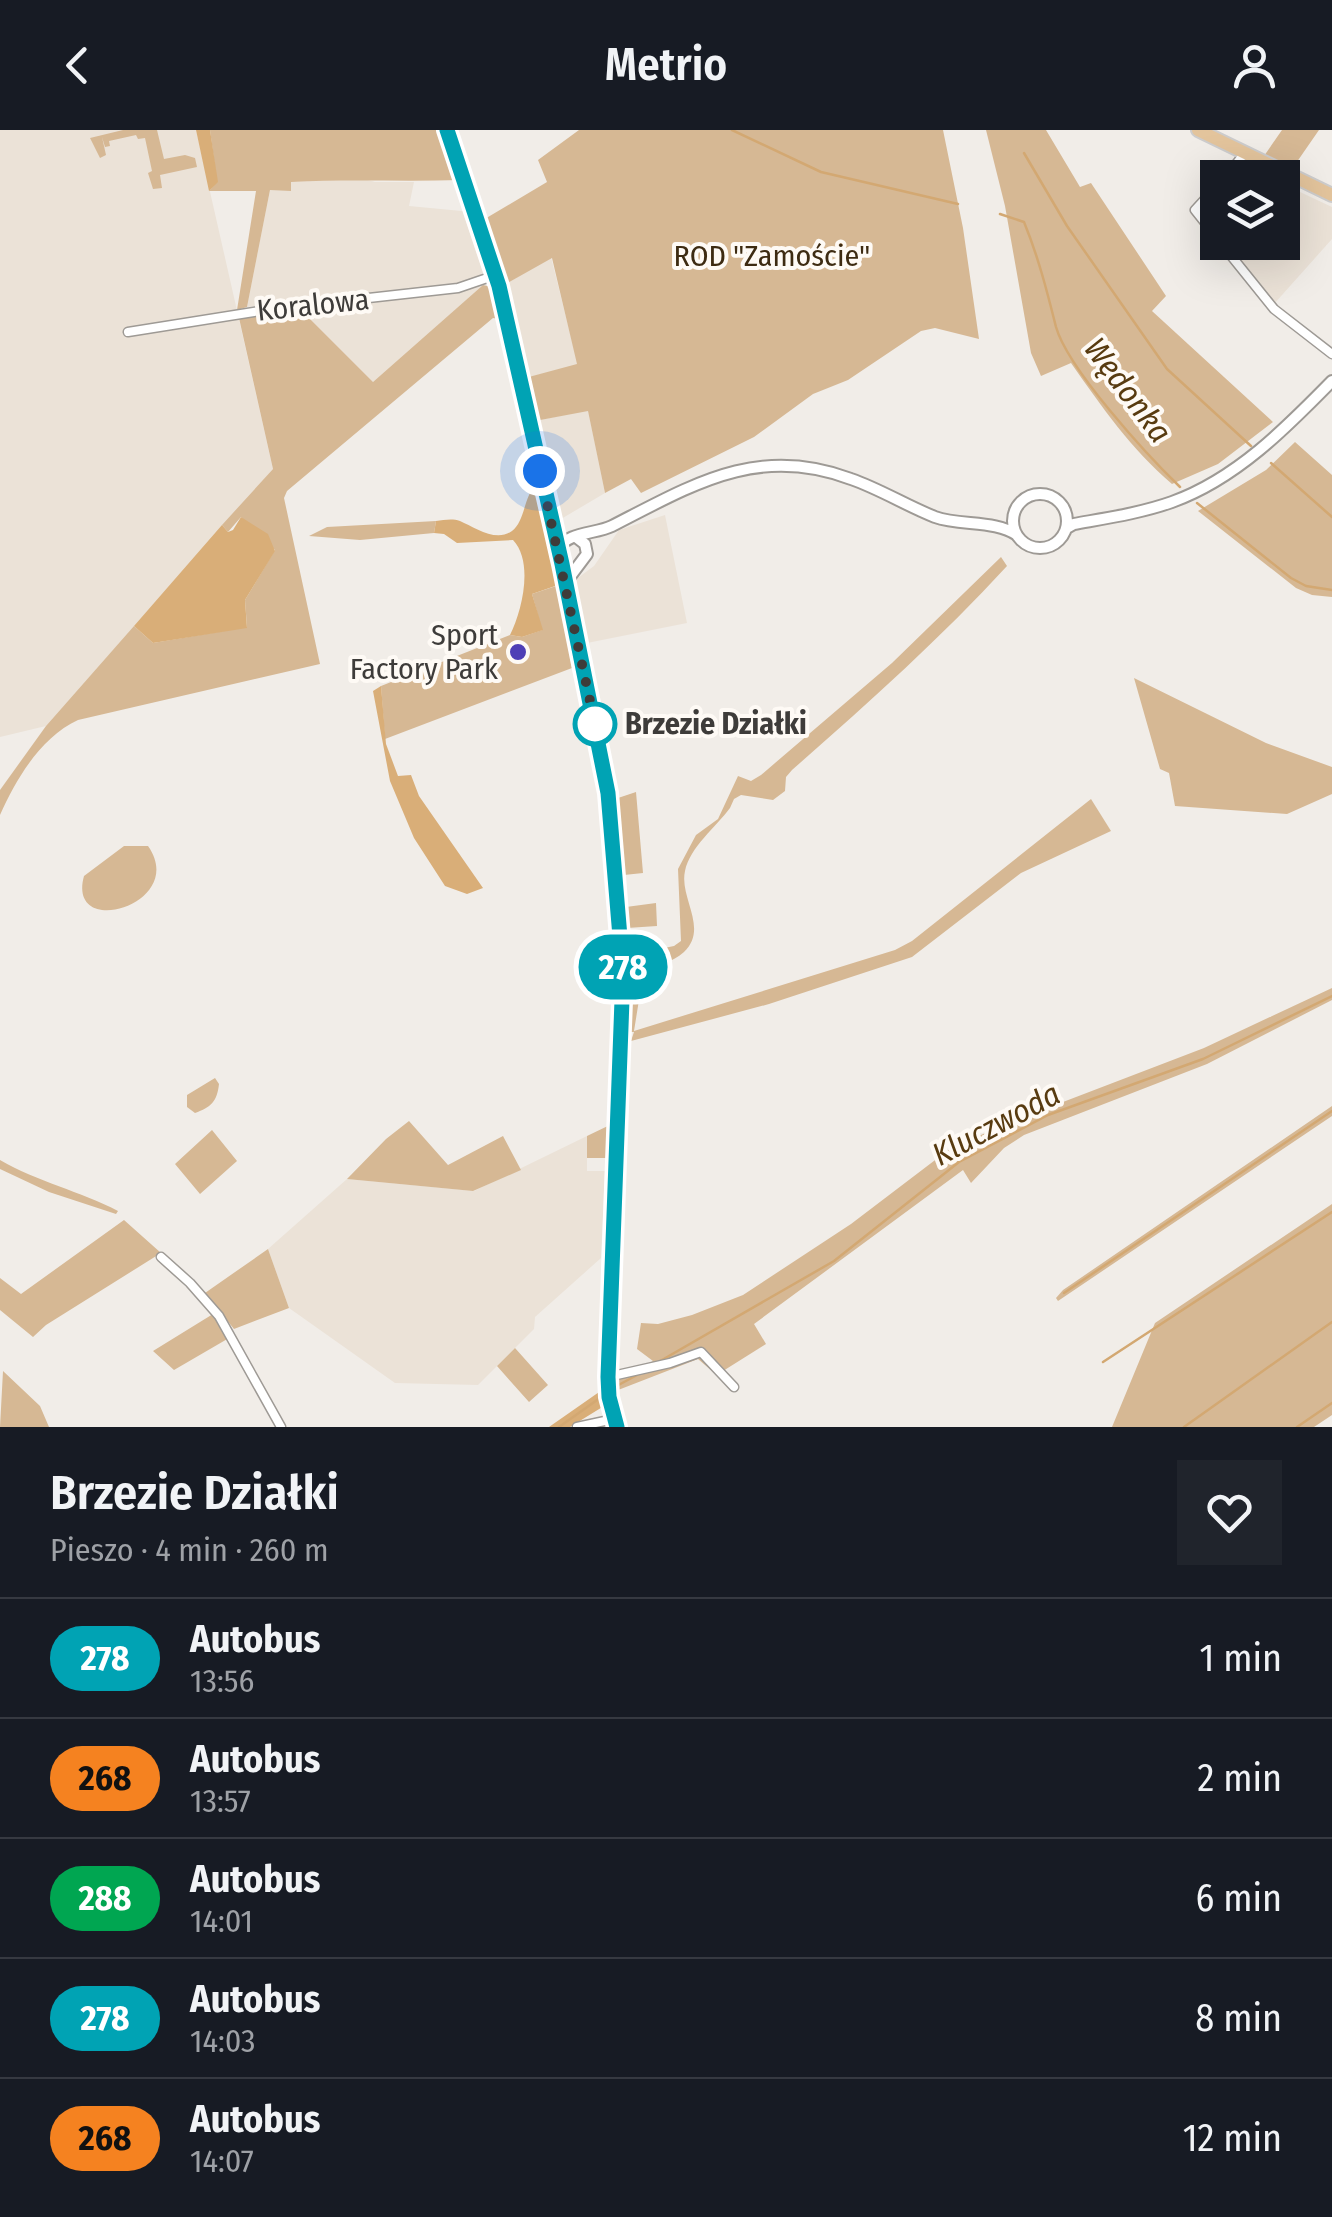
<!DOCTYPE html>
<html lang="pl">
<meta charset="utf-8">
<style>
body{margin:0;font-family:"Fira Sans Condensed",sans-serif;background:#20242c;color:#f1f3f6;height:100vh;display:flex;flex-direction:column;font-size:38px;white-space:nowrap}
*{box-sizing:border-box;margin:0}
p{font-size:32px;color:#9ea1a6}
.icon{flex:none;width:55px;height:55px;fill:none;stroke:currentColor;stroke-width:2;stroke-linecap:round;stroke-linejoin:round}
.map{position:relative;height:1297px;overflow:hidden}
.details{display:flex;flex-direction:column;background:#171b24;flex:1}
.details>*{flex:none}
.badge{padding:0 20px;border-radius:32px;font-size:35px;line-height:65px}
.controls{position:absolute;left:1200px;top:30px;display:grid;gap:20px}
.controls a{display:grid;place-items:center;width:100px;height:100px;border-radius:0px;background:#171b24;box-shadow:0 10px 40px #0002;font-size:50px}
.you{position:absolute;width:50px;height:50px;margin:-25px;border:8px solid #fff;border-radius:50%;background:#1a73e8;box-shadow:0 0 0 15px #1a73e833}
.map>.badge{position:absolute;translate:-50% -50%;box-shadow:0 0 0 5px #fff}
.round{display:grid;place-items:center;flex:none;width:105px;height:105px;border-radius:0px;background:#20242c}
.overview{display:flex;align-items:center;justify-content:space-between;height:170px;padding:0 50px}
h1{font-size:48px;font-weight:600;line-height:75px}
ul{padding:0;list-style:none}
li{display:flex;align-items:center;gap:30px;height:120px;padding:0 50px;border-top:2px solid #363941}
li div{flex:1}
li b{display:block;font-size:38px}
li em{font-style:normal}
li .badge{min-width:110px;font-weight:700;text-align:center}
header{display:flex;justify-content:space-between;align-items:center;height:130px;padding:0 50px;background:#171b24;font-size:45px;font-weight:600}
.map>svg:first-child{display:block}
</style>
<header><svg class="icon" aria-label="back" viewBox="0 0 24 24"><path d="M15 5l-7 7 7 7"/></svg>Metrio<svg class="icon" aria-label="person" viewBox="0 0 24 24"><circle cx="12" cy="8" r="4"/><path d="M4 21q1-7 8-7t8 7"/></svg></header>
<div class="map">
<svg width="1332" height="1297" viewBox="0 0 1332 1297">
<rect width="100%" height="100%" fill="#f1ede8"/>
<path fill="#ebe2d7" d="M0 0H196L273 339 46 596 0 607Z
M360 48 375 52H414L409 76 472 82 488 138 477 148 448 157 357 167 351 163 247 177 270 60 291 52Z
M1283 54 1332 77V109L1274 174 1225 113 1282 112Z
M551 127 578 235 525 248 506 154Z
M483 155 373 252 302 181 445 164Z
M588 280 605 363 556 392 535 291Z
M665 385 687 493 582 514 571 453 594 436 619 400Z
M587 1006V1041H605L601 1128 535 1187 534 1199 478 1255 395 1253 289 1178 268 1119 347 1049 474 1061Z"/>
<path fill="#d6b894" d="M123 0H157L164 29 185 25 195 28 197 37 160 45 162 58 153 59 148 43 152 41 145 8 138 9 136 5 109 11 110 16 105 17 102 7 106 25 100 28 90 8Z
M210 0H443L461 50C404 52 348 49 291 52V61L270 60 247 177 237 180 256 61H209L217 52Z
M579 0H943L963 98 979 209 935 198 921 201 848 250 813 264 754 307 641 363 631 349 605 363 588 281 535 291 525 248 577 234 552 128 506 154 483 90 547 52 538 30Z
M986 0H1046L1080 57 1091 53 1166 166 1152 181 1273 292 1218 334 1172 354C1131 319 1102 277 1071 233L1041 246 1031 223 1005 76Z
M1282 0H1319L1292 39 1264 26Z
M483 155 492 157 499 189 493 188 287 361 284 368 320 534 78 590C41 607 16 649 0 685V660L46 596 134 496 153 513 247 497 245 470 275 420 241 387 228 402 222 395 273 339 239 188 302 181 373 252Z
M1295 312 1332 345V467L1312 465 1296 458 1198 381 1266 340Z
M436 391 434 403 360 410 309 406 327 397Z
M1001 427 1007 436C940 509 866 575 792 640L786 647 785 661 773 670 741 665 734 669 730 678C716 697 690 717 685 741 679 768 709 798 684 822 672 833 656 835 643 845L634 901 895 820 912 811 1091 669 1111 701 1021 743 912 827 769 874 631 911 634 902H628L629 841 659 829V819L674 816 681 811 678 739 696 705 718 689 738 646 751 651 761 645 892 533Z
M559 455 572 538 385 609 381 556 510 505 522 507 542 500 532 464Z
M1134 548 1266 613 1332 637V664L1287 684 1175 676 1169 643 1160 639Z
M636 662 643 743 624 745 618 668Z
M124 716H148C189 774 66 811 84 746Z
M656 773 657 796 627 798 626 777Z
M1332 858V870L1207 934 1024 1005 1004 1018 971 1053 963 1040 754 1194 766 1214 723 1241 700 1217 663 1233 642 1237 653 1231 637 1219 641 1193 658 1194 692 1185 743 1165 851 1094 947 1021 998 997 1204 918Z
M215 948 219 954C217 972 211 977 195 983L187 977V965Z
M1332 976V986L1058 1171 1056 1168 1063 1160Z
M409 991 448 1035 503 1006 521 1040 473 1061 347 1049 386 1009Z
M614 993 612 1025 606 1028H587V1006Z
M212 1000 237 1031 200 1064 175 1034Z
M0 1030C38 1052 80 1061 118 1081L116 1084 49 1062 0 1039Z
M1332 1074V1285L1314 1297H1112L1155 1193Z
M124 1090 161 1123 46 1195 33 1207 0 1180V1148L21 1164Z
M268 1119 289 1178 234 1199 205 1163Z
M213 1184 229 1208 174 1240 153 1221Z
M515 1218 548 1255 529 1272 497 1236Z
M698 1225 706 1229 733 1259 698 1229 613 1262V1249Z
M3 1241 40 1276 49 1297H0Z"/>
<path fill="#d9ae78" d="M196 0H210L218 52 209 61Z
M533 358 539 360 561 454 532 464 543 500 522 507 510 505C522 481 534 432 513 410L457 413 444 404 434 403 436 391C444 390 452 388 460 391 474 397 496 413 512 401 524 392 524 370 533 358Z
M241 387 268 404 275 421 245 470 247 498 153 513 134 496 222 395 228 402 233 400Z
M381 556 386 614 398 646 411 645 419 666 483 758 467 764 445 756 414 708 390 651 373 561Z
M602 1260 604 1276 570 1297H549Z"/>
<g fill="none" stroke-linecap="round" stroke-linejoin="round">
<path stroke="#d3a872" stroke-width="2.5" d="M732 0 821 42 958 74
M1024 23 1067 96 1167 239 1251 316
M1000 84 1024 92C1038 126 1047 161 1056 197 1068 239 1147 325 1180 357
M1271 333 1332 387
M1197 373 1291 448 1306 456 1332 460
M1064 1163 1332 981
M1103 1232 1332 1082
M655 1234 834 1131 959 1032 1048 985 1203 929 1332 866
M613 1258 637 1245
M559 1297 607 1263
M1184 1297 1332 1192
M1297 1297 1332 1273"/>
<g stroke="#9e9a95" stroke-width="11">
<path id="minor" d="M1225 48 1244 24
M1218 55 1195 80 1218 109
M1220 112 1274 179 1332 224
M128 202 279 178 458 158 496 145
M161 1127 190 1153 219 1186 281 1297
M608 1247 670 1233 701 1222 734 1257
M577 1297 614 1289"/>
</g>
<g stroke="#9e9a95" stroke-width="14">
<path id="tertiary" d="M447 0 499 156 562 434 603 634 612 694 623 843V903L608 1247 609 1267 617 1297
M1013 391a27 27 0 1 1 54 0a27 27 0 1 1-54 0Z
M1067 398 1074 394C1107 388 1141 383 1172 372 1236 349 1286 298 1332 251
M559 419C566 402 596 404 612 396 694 354 758 314 851 349 880 359 907 376 935 387 960 396 996 390 1017 405
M566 452 587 424 585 414 576 407"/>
</g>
<g stroke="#cdcccc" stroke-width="16">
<path id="primary" d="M1198 0 1332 65"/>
</g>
<use href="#minor" stroke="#fff" stroke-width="8"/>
<use href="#tertiary" stroke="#fff" stroke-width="10"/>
<use href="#primary" stroke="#e3c49c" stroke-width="12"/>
</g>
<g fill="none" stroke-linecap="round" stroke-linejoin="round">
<g stroke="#fff" stroke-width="22">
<path id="line" d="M447 0 499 156 562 434 608 663 623 843 608 1247 609 1267 617 1297"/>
</g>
<use href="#line" stroke="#00a3b4" stroke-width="15"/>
<path stroke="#3e3c3a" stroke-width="10" stroke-dasharray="0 18" d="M540 341 595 594"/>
</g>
<circle fill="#4e3fb6" stroke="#fefaf5" stroke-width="4" cx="518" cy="522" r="10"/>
<circle fill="#fff" stroke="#00a3b4" stroke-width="5" cx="595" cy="594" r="20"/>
<g text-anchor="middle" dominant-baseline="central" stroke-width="8" stroke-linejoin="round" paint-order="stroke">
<g font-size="30" fill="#3d2b12" stroke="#fefaf5">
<text x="772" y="126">ROD "Zamoście"</text>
</g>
<g font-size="30" fill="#3e3c3a" stroke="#fefaf5">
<text transform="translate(313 175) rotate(-6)">Koralowa</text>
</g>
<g font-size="30" fill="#3e3c3a" stroke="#fefaf5" text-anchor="end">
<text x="498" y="505">Sport<tspan x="498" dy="34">Factory Park</tspan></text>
</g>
<g font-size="30" font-weight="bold" fill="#3e3c3a" stroke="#fefaf5" text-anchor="start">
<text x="625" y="594">Brzezie Działki</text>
</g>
<g font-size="32" font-style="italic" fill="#583b10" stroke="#fefaf5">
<text transform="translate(1128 260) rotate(53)">Wędonka</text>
<text transform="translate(996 994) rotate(-28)">Kluczwoda</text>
</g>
</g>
</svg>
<div class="controls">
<a><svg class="icon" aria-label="layers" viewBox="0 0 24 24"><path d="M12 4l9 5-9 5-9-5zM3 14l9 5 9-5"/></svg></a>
</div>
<div class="you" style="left:540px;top:341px"></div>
<b class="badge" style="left:623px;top:837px;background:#00a3b4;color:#fff">278</b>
</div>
<section class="details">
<div class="overview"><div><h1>Brzezie Działki</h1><p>Pieszo · 4 min · 260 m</p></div><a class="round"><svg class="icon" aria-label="heart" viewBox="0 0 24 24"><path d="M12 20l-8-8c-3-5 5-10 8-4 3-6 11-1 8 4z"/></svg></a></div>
<ul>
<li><span class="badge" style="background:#00a3b4;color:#fff">278</span><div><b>Autobus</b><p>13:56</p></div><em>1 min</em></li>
<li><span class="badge" style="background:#f58220;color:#111">268</span><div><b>Autobus</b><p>13:57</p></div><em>2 min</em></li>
<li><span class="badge" style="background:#00a651;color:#fff">288</span><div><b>Autobus</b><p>14:01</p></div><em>6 min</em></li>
<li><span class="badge" style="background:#00a3b4;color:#fff">278</span><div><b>Autobus</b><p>14:03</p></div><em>8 min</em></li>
<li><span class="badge" style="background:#f58220;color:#111">268</span><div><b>Autobus</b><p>14:07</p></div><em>12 min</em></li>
</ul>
</section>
